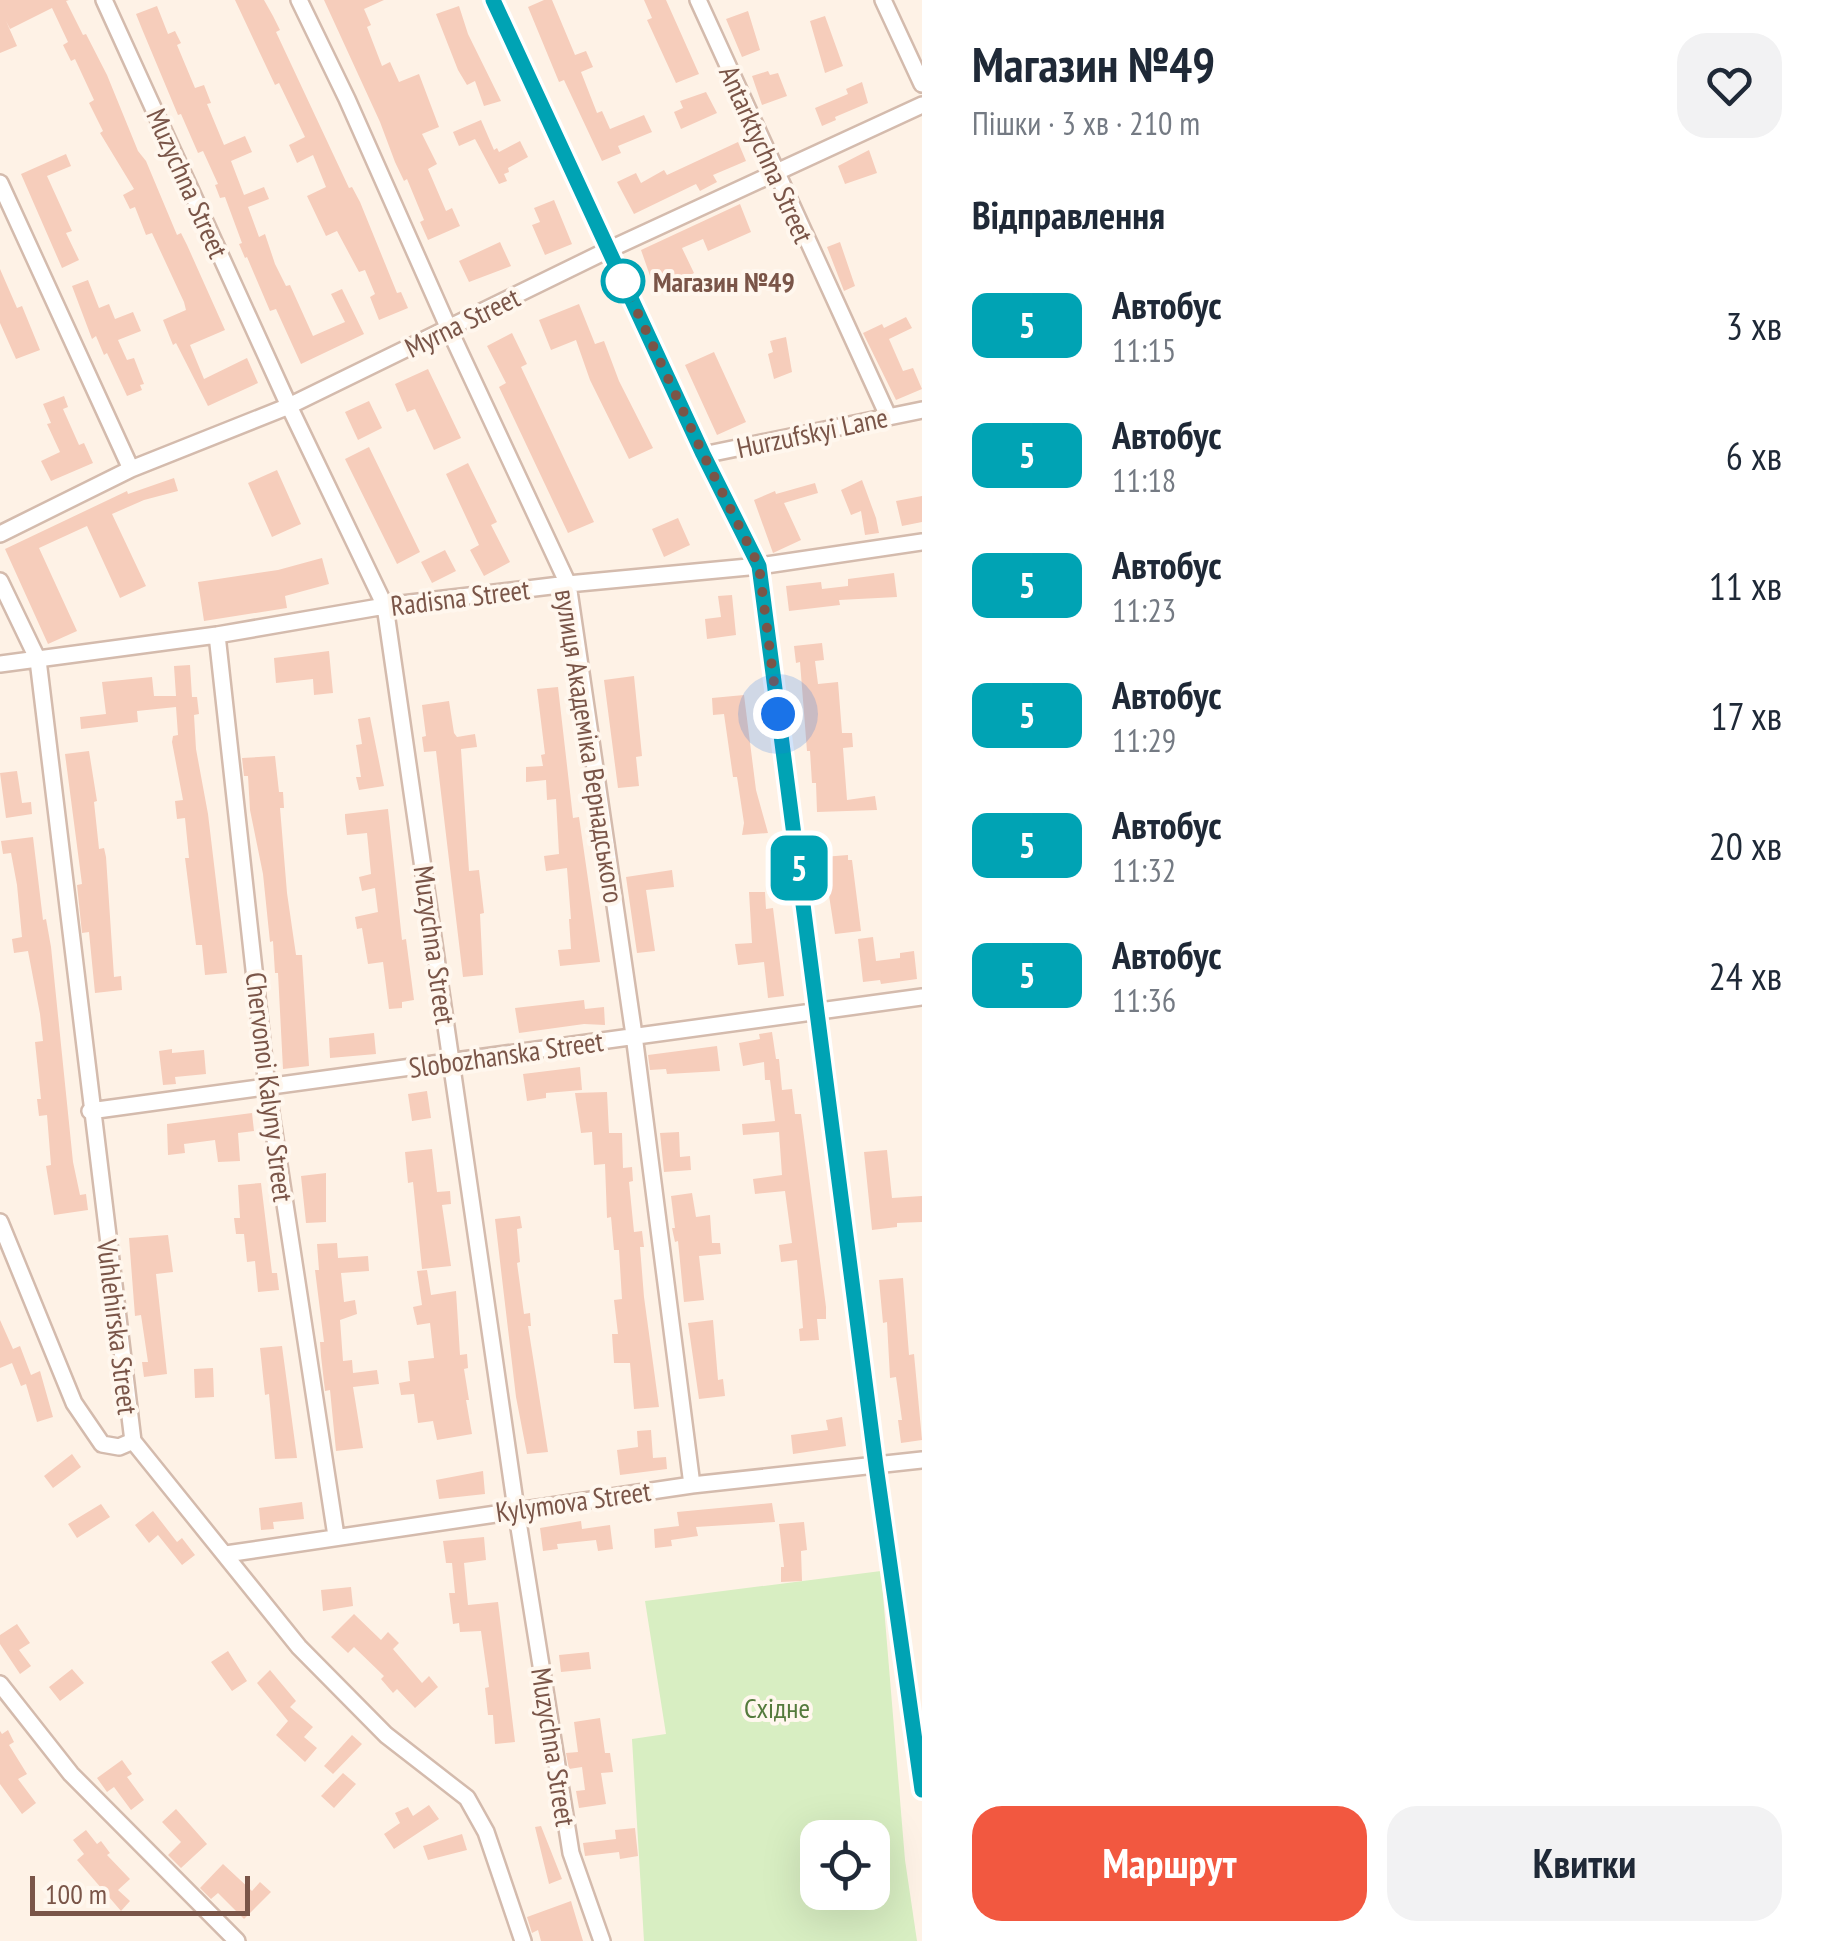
<!DOCTYPE html>
<html lang="uk">
<meta charset="utf-8">
<style>
body{margin:0;font-family:"PT Sans Narrow",sans-serif;background:#f2f2f3;color:#1f2937;height:100vh;display:flex;flex-direction:column;font-size:38px;white-space:nowrap}
*{box-sizing:border-box;margin:0}
p{font-size:32px;color:#747a83}
.icon{flex:none;width:55px;height:55px;fill:none;stroke:currentColor;stroke-width:2;stroke-linecap:round;stroke-linejoin:round}
.map{position:relative;flex:1;overflow:hidden}
.sheet{display:flex;flex-direction:column;background:#fff;width:910px}
.sheet>*{flex:none}
.badge{padding:0 20px;border-radius:15px;font-size:35px;line-height:65px}
.tools{position:absolute;left:800px;top:1820px;display:grid;gap:20px}
.tools a{display:grid;place-items:center;width:90px;height:90px;border-radius:20px;background:#fff;box-shadow:0 10px 40px #0002;font-size:50px}
.scale{position:absolute;left:30px;bottom:25px;width:220px;box-sizing:border-box;padding-left:10px;border:5px solid #7a5548;border-top:0;font-size:28px;line-height:35px;white-space:nowrap;color:#7a5548;-webkit-text-stroke:8px #fff7ee;paint-order:stroke}
.you{position:absolute;width:50px;height:50px;margin:-25px;border:8px solid #fff;border-radius:50%;background:#1a73e8;box-shadow:0 0 0 15px #1a73e833}
.map>.badge{position:absolute;translate:-50% -50%;box-shadow:0 0 0 5px #fff}
h2{padding:0 50px;font-size:38px;line-height:90px}
.round{display:grid;place-items:center;flex:none;width:105px;height:105px;border-radius:30px;background:#f2f2f3}
.head{display:flex;align-items:center;justify-content:space-between;height:170px;padding:0 50px}
h1{font-size:48px;font-weight:600;line-height:75px}
.primary-button{display:flex;gap:20px;margin-top:auto;padding:20px 50px}
.primary-button a{flex:1;height:115px;border-radius:30px;background:#f25840;color:#fff;font-size:40px;font-weight:600;line-height:115px;text-align:center}
.primary-button a+a{background:#f2f2f3;color:#1f2937}
ul{padding:0;list-style:none}
li{display:flex;align-items:center;gap:30px;height:130px;padding:0 50px}
li div{flex:1}
li b{display:block;font-size:38px}
li em{font-style:normal}
li .badge{min-width:110px;font-weight:700;text-align:center}
main{display:flex;flex:1;min-height:0}
.map>svg:first-child{display:block}
</style>
<main>
<div class="map">
<svg width="922" height="1941" viewBox="0 0 922 1941">
<rect width="100%" height="100%" fill="#fef2e6"/>
<path fill="#d8eec2" fill-rule="evenodd" d="M881 1571 905 1860 917 1941H644L632 1739 666 1734 645 1601ZM818 1838H872V1892H818Z"/>
<path fill="#f6cdbb" d="M0 0H69L66 1 83 35 86 34 107 75 138 151 146 161 177 235 181 233 187 245 225 330 190 345 204 379 247 358 258 383 208 406 176 343 173 345 163 320 186 310 184 302 152 233 146 235 135 207 130 209 123 195 134 189 100 133 103 131 89 103 94 100 75 59 71 61 63 45 68 42 52 8 10 29 6 21 17 46 0 53Z
M235 0H264L273 16 280 30 276 32 349 188 352 187 360 202 397 293 401 292 408 308 379 320 370 297 375 294 365 270 359 272 337 231 326 236 307 196 326 187 313 155 297 163 289 145 305 137 279 83 275 85Z
M324 0H384L364 9 371 25 367 27 382 66 390 62 399 82 419 74 439 127 422 134 437 164 428 169 446 211 452 208 460 226 428 240 420 222 424 220 407 179 404 181 395 162 380 122Z
M544 0H552L575 55 586 51 593 67 581 72 597 113 602 111 610 129 644 115 652 132 618 146 621 153 602 161 564 80 559 82 528 7Z
M644 0H666L699 74 676 83 647 20 652 18Z
M157 6 168 34 175 31 181 43 177 45 195 88 204 85 211 103 207 104 224 145 245 136 252 152 231 161 244 195 264 187 269 199 248 207 259 237 265 234 275 264 286 286 290 285 313 336 345 322 331 294 342 289 364 334 301 364 276 309 270 311 247 257 245 258 239 244 242 243 225 197 220 198 215 185 218 184 203 151 198 153 181 114 178 115 142 29 136 14Z
M459 6 468 34 501 101 484 106 475 81 467 85 458 70 436 14Z
M748 11 760 50 742 57 726 19Z
M825 16 843 66 825 73 810 21Z
M768 71 770 75 778 73 787 96 762 105 752 76Z
M862 82 868 103 835 117 836 120 822 126 815 108 848 94 846 89Z
M706 92 717 113 681 129 674 112 683 108 680 101Z
M481 120 494 150 497 148 499 152 520 141 528 157 508 168 509 172 504 174 507 181 499 184 475 139 459 146 453 132Z
M738 142 746 161 713 175 717 182 700 191 696 184 634 214 617 182 636 173 641 183 664 170 667 175Z
M869 150 877 173 845 184 838 166Z
M66 154 71 166 47 176 72 231 66 233 79 260 62 268 21 174Z
M554 200 572 244 545 255 532 225 540 222 534 208Z
M740 204 751 232 708 251 703 239 682 248 694 273 656 293 641 250Z
M500 242 511 266 469 282 459 261Z
M840 242 855 286 844 291 827 247Z
M0 269 17 308 22 306 40 350 16 359 0 323Z
M88 280 99 308 109 304 115 319 133 312 141 331 118 340 127 360 134 358 144 384 140 385 142 390 127 396 107 353 104 355 96 336 92 339 72 286Z
M579 304 595 344 604 341 619 381 653 448 629 459 590 380 576 340 551 350 539 320Z
M906 317 912 328 889 339 903 371 913 368 922 389 896 400 863 333 882 324 884 328Z
M512 333 527 364 521 367 594 522 568 533 499 387 506 383 487 346Z
M786 337 792 372 774 379 768 354 773 352 770 341Z
M714 352 746 422 717 435 685 365Z
M428 369 461 438 434 450 415 409 407 412 395 384Z
M64 396 68 407 63 409 79 445 84 443 93 463 51 481 41 461 60 452 47 424 51 423 43 404Z
M369 401 382 428 358 440 345 412Z
M369 447 420 552 397 564 345 459Z
M468 463 497 522 491 525 510 562 484 576 470 550 479 545 446 474Z
M277 470 301 524 272 537 248 483Z
M174 478 178 491 144 500 112 514 146 586 120 598 87 526 39 548 77 631 48 644 5 549 127 491 128 494Z
M862 480 876 518 879 533 865 535 861 511 851 515 841 490Z
M815 483 818 493 784 503 801 540 773 553 754 500 775 491 776 494Z
M922 496V522L902 526 896 501Z
M678 518 690 545 664 557 652 529Z
M445 550 456 571 432 583 421 562Z
M322 558 329 584 285 596 287 608 204 621 198 582 278 570Z
M894 573 897 597 839 600 840 605 789 611 786 586 821 582 822 589 848 586V579Z
M732 595 736 635 707 639 705 619 721 617 718 596Z
M822 643 824 660 815 661 818 684 838 682 842 733H852L853 747 843 748 847 800 875 796 877 810 817 812 816 783H812L810 751H807L800 662 796 663 794 646Z
M329 651 333 693 314 695 313 679 276 683 274 658Z
M190 665 192 697H197L199 714 194 715 196 749 208 814 227 973 205 975 202 945H196L185 858H189L185 818 177 819 175 801 183 800 172 742 173 736 178 735 176 707 137 711 138 722 81 729 80 717 106 714 102 682 152 677 154 696H176L174 666Z
M634 676 642 756 636 757 639 786 618 788 604 680Z
M558 687 573 818 579 817 600 962 560 966 558 950 571 949 569 919H571L567 868 546 871 544 856 559 854 556 799 547 800 546 780 526 782V767L543 766 541 755 545 754 537 689Z
M744 695 756 790 768 833 742 835 744 823 737 777H733L724 714 713 715 712 698Z
M449 701 454 733 457 737 475 734 477 747 461 749 469 871 479 870 484 913 480 914 483 975 463 977 436 751 424 752 422 737 426 736 422 705Z
M370 717 384 786 359 790 356 777H361L356 745 362 744 358 719Z
M89 751 97 801 94 802 99 849 104 848 106 857 114 977 121 976 122 990 95 993 89 932 82 933 77 885 82 884 65 754Z
M275 756 279 792H283L284 808H280L287 893 296 955H302L309 1066 283 1069 278 973H275L273 941 270 942 263 874 250 810 248 776H244L242 758Z
M17 771 22 803 31 802 32 814 6 818 0 773Z
M388 809 402 940 406 939 414 1000 402 1002V1008L389 1009 383 962 368 964 362 928 357 929 355 917 378 912 375 888 362 891 359 877 371 874 367 833 347 835 345 818V814Z
M33 837 43 920 46 919 51 947 73 1162 80 1195 86 1194 88 1210 54 1215 46 1166 51 1165 47 1115 39 1116 37 1099H41L35 1042 43 1041 40 1014 28 951 14 953 12 939 22 937 17 885 11 853 3 854 1 841Z
M848 855V860H852L861 931 835 934 823 857Z
M672 870 674 887 646 890 655 951 637 953 626 877Z
M749 892H765L766 909 773 908 784 996 768 998 764 962 738 965 735 944 752 943Z
M873 937 876 961 900 958V953L914 951 917 979 881 984 880 980 863 982 858 939Z
M584 1000 585 1009 604 1007 605 1025 584 1024 519 1033 515 1008Z
M772 1032 776 1059H779L782 1090 792 1089 795 1114H801L826 1307V1319H817L819 1340 800 1341 799 1329 803 1328 797 1260 781 1262 779 1245 792 1243 785 1191 755 1194 753 1179 782 1175 779 1132 743 1135 742 1124 775 1121 770 1080H765L764 1062 743 1066 739 1043 760 1039 759 1034Z
M374 1033 376 1054 330 1058 329 1038Z
M717 1046 720 1071 667 1074 666 1069 650 1070 648 1055Z
M172 1049V1053L204 1050 206 1074 175 1077 176 1084 163 1085 159 1051Z
M580 1067 582 1090 546 1093V1098L527 1101 523 1074Z
M427 1091 431 1118 412 1121 408 1094Z
M607 1092 609 1133H622L623 1168 632 1167 633 1181 629 1182 634 1232 642 1231 644 1247H640L644 1297 659 1407 634 1409 630 1363H614L612 1334H618L614 1300 622 1299 619 1250H614L611 1217 607 1218 605 1164 594 1165 592 1132 581 1133 575 1093Z
M252 1113 254 1131 238 1133 240 1161 218 1162 215 1140 184 1144 185 1153 168 1155 167 1124Z
M679 1132 680 1157 690 1156 691 1170 664 1172 660 1133Z
M432 1149 437 1192 450 1191 451 1204 442 1205 451 1266 422 1269 413 1182 408 1183 405 1152Z
M887 1150 892 1198 922 1196V1222L897 1223V1227L872 1230 864 1152Z
M326 1173V1222L306 1223 301 1176Z
M261 1183 272 1273H277L279 1290 258 1292 255 1261 247 1262 244 1234H236L234 1218H240L238 1185Z
M692 1193 696 1217 710 1215 712 1243H720L721 1254 699 1256 704 1300 684 1302 678 1241 675 1242 672 1228H675L671 1196Z
M520 1216 522 1228 517 1229 520 1262 517 1263 524 1314 530 1313 531 1326H528L548 1452 527 1454 516 1397 495 1219Z
M168 1235 173 1272 156 1274 167 1374 144 1377 142 1362H148L141 1315 135 1316 129 1238Z
M337 1243 338 1258 368 1256 369 1271 341 1273 344 1302 355 1300 357 1314 340 1320 343 1361 352 1360 353 1373 377 1370 379 1384 353 1387 363 1448 336 1451 330 1390 325 1391 321 1356 320 1342H324L315 1270H319L317 1244Z
M427 1270 431 1295 456 1291 460 1355 467 1354 468 1368 464 1369 469 1400H466L472 1434 437 1440 433 1421 418 1423 414 1394 401 1395 399 1383 410 1381 408 1361 434 1358 430 1323 417 1325 413 1307 422 1305 417 1271Z
M903 1278 909 1355 914 1354 922 1440 901 1443 898 1420H902L896 1377 890 1378 887 1322 883 1323 879 1280Z
M0 1320 13 1349 20 1346 31 1375 40 1371 53 1417 37 1422 26 1384 21 1386 12 1363 0 1368Z
M713 1320 718 1380 723 1379 725 1396 699 1399 688 1323Z
M282 1346 297 1458 275 1459 269 1394 265 1395 260 1348Z
M213 1368 214 1397 195 1398 194 1369Z
M842 1417 846 1446 793 1454 791 1435 828 1430 826 1420Z
M651 1430 653 1458 666 1457 667 1469 620 1475 617 1450 638 1447 637 1431Z
M72 1454 81 1467 53 1488 44 1476Z
M483 1471 485 1494 439 1499 436 1480Z
M302 1502 304 1519 273 1522 274 1529 261 1530 259 1508Z
M772 1503 775 1522 696 1527 698 1536 671 1540 672 1546 655 1548 654 1529 679 1526 677 1512Z
M101 1504 110 1517 77 1538 68 1524Z
M153 1511 177 1542 182 1538 195 1555 182 1565 158 1535 149 1543 135 1525Z
M581 1521 582 1529 610 1525 613 1549 598 1551 596 1540 557 1544 558 1549 543 1551 540 1528Z
M804 1522 807 1550 801 1551 802 1581 781 1582V1567H784L779 1524Z
M484 1537 486 1560 464 1563 468 1605 498 1602 515 1742 495 1744 493 1715H488L485 1688 489 1687 481 1631 460 1632 459 1623 453 1624 449 1593H455L452 1563H446L443 1541Z
M351 1587 353 1606 323 1611 321 1590Z
M354 1614 381 1640 388 1632 399 1643 393 1649 422 1683 429 1676 438 1687 415 1708 397 1689 393 1693 381 1679 384 1676 354 1647 348 1653 331 1637Z
M17 1624 30 1643 19 1650 31 1666 20 1674 0 1644V1635Z
M228 1651 247 1681 232 1691 211 1662Z
M589 1652 591 1669 561 1672 559 1655Z
M72 1669 84 1683 60 1701 49 1687Z
M270 1670 296 1701 290 1707 313 1727 304 1737 317 1748 305 1762 276 1735 288 1721 257 1683Z
M600 1718 605 1753H610L613 1772 601 1773 606 1804 579 1808 576 1791 585 1790 582 1767 569 1769 566 1753 578 1752 574 1722Z
M8 1730 14 1742 9 1745 27 1774 18 1779 36 1803 22 1814 0 1784V1731L2 1734Z
M352 1735 362 1744 333 1774 324 1766Z
M122 1760 132 1774 127 1777 144 1800 131 1810 114 1787 107 1792 97 1778Z
M343 1773 356 1784 334 1808 321 1796Z
M429 1805 439 1819 394 1849 384 1834 400 1823 395 1813 408 1807 413 1816Z
M176 1809 207 1844 181 1868 168 1855 181 1842 162 1822Z
M541 1826 562 1879 549 1884 535 1827Z
M635 1828 638 1856 620 1859 619 1852 585 1856 583 1843 616 1839 615 1830Z
M86 1830 97 1844 101 1841 110 1853 107 1855 130 1879 118 1890 130 1901 121 1911 77 1860 84 1854 73 1840Z
M462 1834 467 1850 428 1860 423 1846Z
M223 1864 252 1891 260 1882 271 1892 244 1919 218 1893 211 1899 200 1888Z
M571 1901 583 1941H541L538 1930 532 1933 527 1917Z"/>
<g fill="none" stroke-linecap="round" stroke-linejoin="round">
<g stroke="#d4bbad" stroke-width="20">
<path id="minor" d="M104 0 289 406 385 606 516 1509 571 1853 602 1941
M299 0 347 99 449 329 568 584 634 1035 692 1485
M493 0 703 455 759 566 876 1466 922 1790
M698 0 888 416
M883 0 922 84
M0 183 131 469
M703 455 922 410
M0 534 131 469 289 406 608 250 922 105
M0 581 38 660 133 1441 299 1647 386 1735 467 1798 486 1832 523 1941
M217 635 267 1087 336 1536
M0 664 217 635 385 606 568 584 759 566 922 542
M90 1111 922 997
M0 1222 74 1403 102 1444 119 1447 133 1441
M226 1554 692 1485 922 1460
M0 1684 71 1774 237 1941"/>
</g>
<use href="#minor" stroke="#fff" stroke-width="15"/>
</g>
<g fill="none" stroke-linecap="round" stroke-linejoin="round">
<g stroke="#fff" stroke-width="22">
<path id="line" d="M493 0 703 454 759 566 876 1466 922 1790"/>
</g>
<use href="#line" stroke="#00a3b4" stroke-width="15"/>
<path stroke="#7a5548" stroke-width="10" stroke-dasharray="0 18" d="M623 281 703 454 759 566 778 714"/>
</g>
<circle fill="#fff" stroke="#00a3b4" stroke-width="5" cx="623" cy="281" r="20"/>
<g text-anchor="middle" dominant-baseline="central" stroke-width="8" stroke-linejoin="round" paint-order="stroke">
<g font-size="28" fill="#7a5548" stroke="#fff7ee">
<text transform="translate(767 154) rotate(66)">Antarktychna Street</text>
<text transform="translate(188 183) rotate(66)">Muzychna Street</text>
<text transform="translate(462 322) rotate(-26)">Myrna Street</text>
<text transform="translate(812 432) rotate(-12)">Hurzufskyi Lane</text>
<text transform="translate(460 597) rotate(-7)">Radisna Street</text>
<text transform="translate(590 746) rotate(81)">вулиця Академіка Вернадського</text>
<text transform="translate(435 945) rotate(82)">Muzychna Street</text>
<text transform="translate(506 1054) rotate(-8)">Slobozhanska Street</text>
<text transform="translate(270 1087) rotate(83)">Chervonoi Kalyny Street</text>
<text transform="translate(118 1327) rotate(83)">Vuhlehirska Street</text>
<text transform="translate(573 1501) rotate(-8)">Kylymova Street</text>
<text transform="translate(554 1747) rotate(81)">Muzychna Street</text>
</g>
<g font-size="28" font-weight="bold" fill="#7a5548" stroke="#fff7ee" text-anchor="start">
<text x="653" y="281">Магазин №49</text>
</g>
<g font-size="28" fill="#547a3c" stroke="#fff7ee">
<text x="777" y="1707">Східне</text>
</g>
</g>
</svg>
<div class="tools">
<a><svg class="icon" aria-label="locate" viewBox="0 0 24 24"><circle cx="12" cy="12" r="6"/><path d="M12 2v4M12 18v4M2 12h4M18 12h4"/></svg></a>
</div>
<div class="scale">100 m</div>
<div class="you" style="left:778px;top:714px"></div>
<b class="badge" style="left:799px;top:868px;background:#00a3b4;color:#fff">5</b>
</div>
<section class="sheet">
<div class="head"><div><h1>Магазин №49</h1><p>Пішки · 3 хв · 210 m</p></div><a class="round"><svg class="icon" aria-label="heart" viewBox="0 0 24 24"><path d="M12 20l-8-8c-3-5 5-10 8-4 3-6 11-1 8 4z"/></svg></a></div>
<h2>Відправлення</h2>
<ul>
<li><span class="badge" style="background:#00a3b4;color:#fff">5</span><div><b>Автобус</b><p>11:15</p></div><em>3 хв</em></li>
<li><span class="badge" style="background:#00a3b4;color:#fff">5</span><div><b>Автобус</b><p>11:18</p></div><em>6 хв</em></li>
<li><span class="badge" style="background:#00a3b4;color:#fff">5</span><div><b>Автобус</b><p>11:23</p></div><em>11 хв</em></li>
<li><span class="badge" style="background:#00a3b4;color:#fff">5</span><div><b>Автобус</b><p>11:29</p></div><em>17 хв</em></li>
<li><span class="badge" style="background:#00a3b4;color:#fff">5</span><div><b>Автобус</b><p>11:32</p></div><em>20 хв</em></li>
<li><span class="badge" style="background:#00a3b4;color:#fff">5</span><div><b>Автобус</b><p>11:36</p></div><em>24 хв</em></li>
</ul>
<div class="primary-button"><a>Маршрут</a><a>Квитки</a></div>
</section>
</main>
